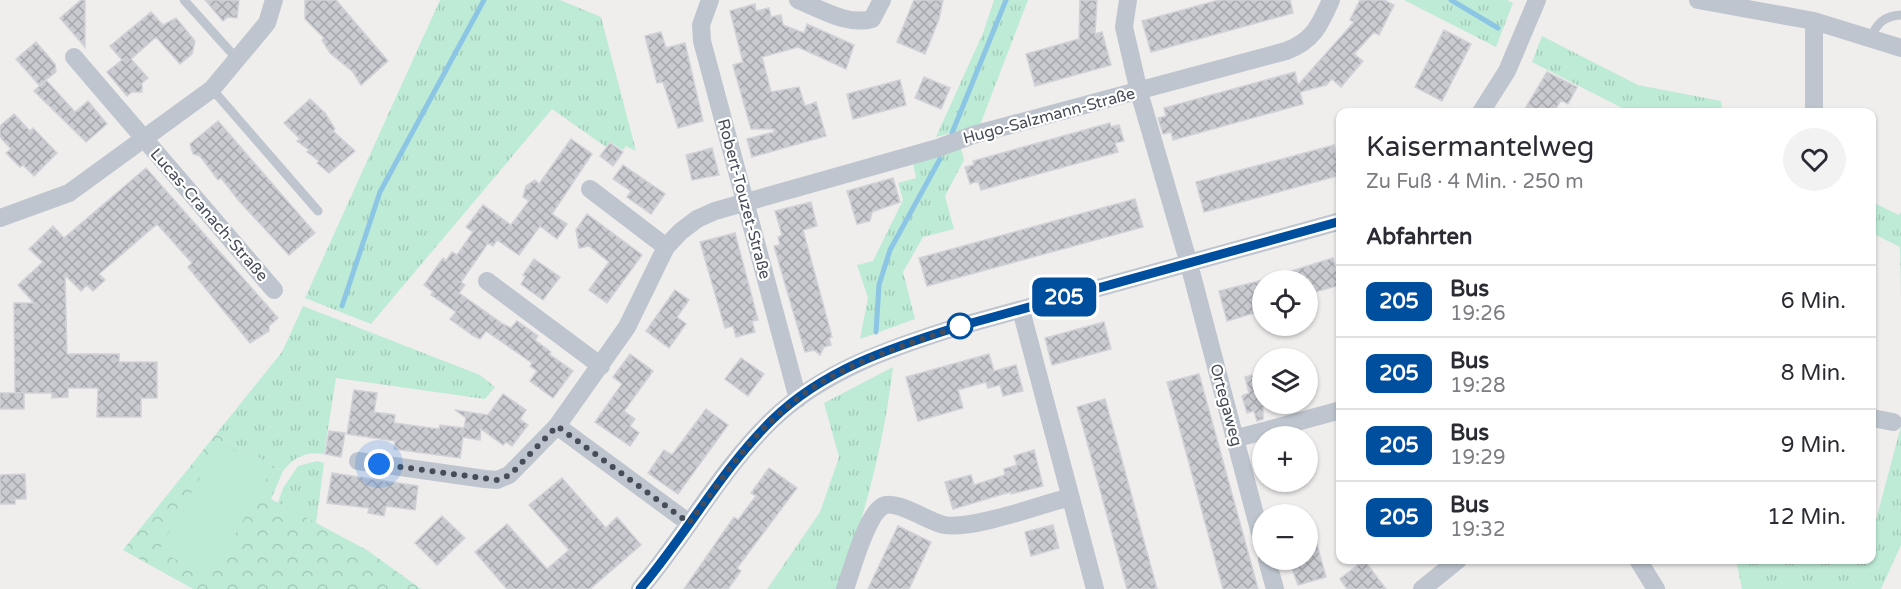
<!DOCTYPE html>
<html lang="de">
<meta charset="utf-8">
<style>
body{margin:0;font-family:"Varela Round",sans-serif;background:#f2f2f3;color:#2b2b33;height:100vh;display:flex;flex-direction:column;font-size:22px;white-space:nowrap}
*{box-sizing:border-box;margin:0}
p{font-size:20px;color:#7c7c81}
.icon{flex:none;width:33px;height:33px;fill:none;stroke:currentColor;stroke-width:2;stroke-linecap:round;stroke-linejoin:round}
.map{position:relative;flex:1;overflow:hidden}
.side{position:absolute;left:1336px;top:108px;width:540px;height:456px;display:flex;flex-direction:column;background:#fff;border-radius:12px;box-shadow:0 2px 4px #0004}
.side>*{flex:none}
.badge{padding:0 12px;border-radius:9px;font-size:21px;line-height:39px}
.fabs{position:absolute;left:1252px;top:270px;display:grid;gap:12px}
.fabs a{display:grid;place-items:center;width:66px;height:66px;border-radius:50%;background:#fff;box-shadow:0 2px 4px #0004;font-size:30px}
.you{position:absolute;width:30px;height:30px;margin:-15px;border:4px solid #fff;border-radius:50%;background:#1a73e8;box-shadow:0 0 0 9px #1a73e833}
.map>.badge{position:absolute;translate:-50% -50%;box-shadow:0 0 0 3px #fff}
h2{padding:0 30px;font-size:22px;line-height:54px}
.round{display:grid;place-items:center;flex:none;width:63px;height:63px;border-radius:32px;background:#f2f2f3}
.summary{display:flex;align-items:center;justify-content:space-between;height:102px;padding:0 30px}
h1{font-size:28px;font-weight:600;line-height:45px}
ul{padding:0;list-style:none}
li{display:flex;align-items:center;gap:18px;height:72px;padding:0 30px;border-top:2px solid #e1e1e2}
li div{flex:1}
li b{display:block;font-size:22px}
li em{font-style:normal}
li .badge{min-width:66px;font-weight:700;text-align:center}
.map>svg:first-child{display:block}
</style>
<div class="map">
<svg width="1901" height="589" viewBox="0 0 1901 589">
<defs>
<pattern id="grass-tufts" width="24" height="20" patternUnits="userSpaceOnUse" patternTransform="scale(1.5)"><rect width="24" height="20" fill="#bdebd6"/><path d="M3 7l-1-3M5 7V3M7 7l1-3M15 17l-1-3M17 17v-4M19 17l1-3" fill="none" stroke="#a4cbba"/></pattern>
<pattern id="park-crowns" width="20" height="18" patternUnits="userSpaceOnUse" patternTransform="scale(1.5)"><rect width="20" height="18" fill="#bdebd6"/><path d="M2 6a3 3 0 1 1 6 0M12 15a3 3 0 1 1 6 0" fill="none" stroke="#a4cbba"/></pattern>
<pattern id="building-cross-hatch" width="8" height="8" patternUnits="userSpaceOnUse" patternTransform="scale(1.5)"><rect width="8" height="8" fill="#cacbd1"/><path d="M0 0l8 8M0 8l8-8" fill="none" stroke="#a6a7ad"/></pattern>
</defs>
<rect width="100%" height="100%" fill="#f0eded"/>
<path fill="url(#grass-tufts)" d="M440 0H560L601 17 636 151 626 146 623 150 610 142 606 147 552 109 371 324 305 298Z
M994 0H1028L980 125 936 137 983 33Z
M1404 0H1507L1513 3 1496 47Z
M1542 36 1638 85 1721 101 1722 112H1630L1532 62Z
M961 148 964 160 945 196 954 229 923 237 903 272 915 319 860 339 868 298 857 265 873 261 903 200 898 183 916 178 913 163Z
M1872 202 1899 215 1901 212V300L1900 247 1872 233Z
M303 306 480 375 495 387 485 399 336 378 324 454C306 451 294 457 283 471L216 434 282 352Z
M893 367C884 443 865 518 837 589H767L820 512 839 457 824 403Z
M1901 426V545L1881 589H1742L1736 560H1872V520H1876Z
M317 461 324 463 316 524 278 503 283 488 298 466Z"/>
<path fill="url(#park-crowns)" d="M216 434 283 471 271 499 367 550 421 589H193L123 550Z"/>
<path fill="#bdebd6" d="M220 442 271 471 210 579 159 550Z"/>
<g fill="none" stroke-linecap="round" stroke-linejoin="round">
<path stroke="#8dc5e5" stroke-width="5" d="M1451 0 1498 28
M952 133 1006 0
M342 306 380 192 484 0
M876 332 879 285 890 250 940 159"/>
</g>
<path fill="url(#building-cross-hatch)" stroke="#d1d2d8" stroke-width="1.5" d="M81 0H85V47L60 18Z
M205 0H239L237 18 228 17 223 21Z
M305 0H336L388 61 361 85 353 72 330 53 322 40 324 38 305 19Z
M914 0H943L939 19 925 54 897 42Z
M1080 0H1097L1095 34 1102 32 1111 65 1035 86 1026 54 1079 39Z
M1219 0H1290L1293 13 1151 52 1142 21Z
M1360 0H1384L1394 5 1379 35 1374 32 1354 54 1363 61 1341 87 1332 79 1326 85 1300 92 1303 104 1173 140 1171 132 1163 134 1158 118 1166 116 1164 108 1295 72 1298 85 1354 22 1350 20Z
M755 4 756 11 769 8 771 17 781 15 783 25 804 33 807 24 854 45 846 69 798 47 762 57 771 92 799 87 805 106 816 102 826 136 752 157 747 139 774 132V129H751L733 65 743 62 730 11Z
M151 12 163 25 176 18 195 41 192 54 180 64 156 37 131 59 148 78 142 83V92H132L127 96 107 72 122 60 110 46Z
M1444 30 1471 44 1442 101 1415 87Z
M661 32 666 48 685 43 703 121 678 128 663 82 657 83 645 36Z
M36 42 55 64 56 72 39 85 16 59Z
M1547 72 1577 87 1568 104 1561 100 1554 112H1523Z
M924 77 950 88 941 109 915 98Z
M46 80 75 112 88 101 107 124 86 142 34 91Z
M900 80 906 105 853 119 847 94Z
M310 99 325 113 335 129 333 131 355 151 329 173 317 163 319 161 307 152 309 150 297 141 300 139 284 123Z
M14 114 30 131 33 128 57 153 34 176 23 165 20 167 6 153 11 149 0 137V126Z
M218 121 315 233 289 255 239 201 221 178 218 180 200 156 193 154 190 144Z
M1110 123 1111 127 1119 125 1124 141 1115 143 1118 152 981 190 978 181 970 184 965 167 974 165 973 161Z
M571 139 592 154 552 214 567 224 557 239 540 226 519 255 497 240 493 246 488 243 461 282 465 285 459 293 503 324 511 328 517 321 538 336 535 340 551 352 549 354 573 371 553 398 530 381 537 371 530 366 532 363 486 331 480 339 472 335 450 319 456 312 431 295 433 292 424 285 443 258 446 261 452 252 457 255 473 232 466 227 483 205 511 225 529 201 523 197 526 186 535 180 539 184Z
M610 143 623 152 613 166 600 156Z
M1334 145 1341 175 1204 212 1196 182Z
M712 148 719 175 692 180 686 155Z
M623 165 665 194 651 214 627 197 631 191 613 179Z
M146 168 278 318 269 326V331L250 343 188 267 192 263 157 224 99 274 105 280 93 291 87 285 81 291 65 275 67 354H119V362H157V398H141V417H97L98 388H68V397L52 398V393H15L14 303H34L18 285 43 262 29 249 53 226 64 238Z
M893 178 900 202 872 212 870 221 857 224 847 191Z
M1135 199 1143 227 927 286 919 258Z
M811 202 817 226 803 230 832 337 829 338 831 345 824 347 820 355 814 350 805 352 774 246 780 245 778 237 782 235 775 211Z
M587 214 642 255 607 303 589 290 609 262 589 246 579 248 576 230Z
M735 233 758 320 752 321 755 332 736 337 733 326 725 328 700 242Z
M1333 258 1340 285 1308 294V280H1275V276Z
M534 259 560 277 543 300 521 284 526 276 523 275Z
M1263 280V308L1258 309V312L1227 321 1219 291Z
M675 290 689 300 677 317 686 324 669 348 646 331Z
M1104 322 1111 349 1052 365 1045 338Z
M630 354 653 371 624 411 635 419 630 426 639 433 630 446 595 422 622 384 613 377Z
M989 354 994 371 1016 365 1023 391 1003 396 1000 385 988 388 986 382 958 390 963 408 918 421 906 377Z
M741 358 764 374 748 396 725 379Z
M1263 372V419L1257 421 1254 411 1247 413 1242 396 1249 393 1245 377Z
M1199 374 1251 563 1258 589H1223L1199 500 1167 382Z
M354 390 377 393 374 412 395 415 394 423 439 429 440 425 464 428 466 418 455 410 488 415 503 394 526 410 520 419 528 425 512 446 506 442 503 445 481 429 480 440 463 437 460 458 394 449 395 441 347 434Z
M0 393H24V409H0Z
M1105 399 1120 453 1157 589H1127L1083 427 1077 407Z
M706 409 728 425 678 494 648 473 664 450 672 455Z
M329 431 345 433 341 457 325 454Z
M1034 450 1043 486 1011 494 1010 492 953 509 945 482 971 475 974 485 1005 475 1004 469 1017 465 1014 456Z
M769 468 797 488 737 568 741 571 728 589H684L734 517 738 520 756 496 751 493Z
M332 473 418 486 415 510 386 506 384 516 368 513 369 508 327 503Z
M25 474 26 499H15V504H0V475Z
M562 478 606 528 617 517 641 545 590 589H507L475 552 507 524 547 569 569 550 529 505Z
M442 516 465 538 437 565 415 543Z
M1053 525 1059 548 1031 556 1025 532Z
M898 526 931 542 909 589H868Z
M1313 530 1326 577 1298 585 1289 560H1308V531Z
M1364 560 1386 589H1347L1340 579Z"/>
<g fill="none" stroke-linecap="round" stroke-linejoin="round">
<path stroke="#bec5ce" stroke-width="9" d="M184 0 237 59
M1870 39C1877 23 1884 16 1901 15
M212 89 318 211"/>
<path stroke="#bec5ce" stroke-width="18" d="M710 0 701 25 702 41 798 399
M798 0C821 9 847 26 872 19L882 0
M1128 0 1124 27 1139 92 1189 264 1263 545
M1698 0 1814 21 1901 48
M74 57 274 290
M1481 112 1507 71 1537 0
M1814 112V21
M590 189 666 247
M0 218 69 193 212 89 267 23 274 0
M487 281 601 366
M1021 310 1095 589
M1872 418 1893 422
M557 426 689 523
M1234 439 1341 410
M358 461 485 479 497 480 509 475 557 426 627 327 666 247 680 232 697 219 715 211 938 148 973 135 1286 51C1313 41 1320 25 1331 0
M1267 560 1275 589
M1638 560 1656 589
M640 589C686 535 720 470 772 420 823 371 890 348 957 327L1341 221
M845 589C852 570 866 515 883 506 896 499 929 522 944 525 972 530 1040 505 1070 497
M1422 589 1458 560"/>
</g>
<g fill="none" stroke-linecap="round" stroke-linejoin="round">
<g stroke="#fff" stroke-width="14">
<path id="line" d="M640 589C686 535 721 470 772 420 823 370 890 348 957 327L1341 221"/>
</g>
<use href="#line" stroke="#004f9f" stroke-width="9"/>
<path stroke="#464d59" stroke-width="6" stroke-dasharray="0 10.8" d="M379 464 497 480 510 475 557 426 689 523C716 488 741 449 773 419 830 366 889 351 960 326"/>
</g>
<circle fill="#fff" stroke="#004f9f" stroke-width="3" cx="960" cy="326" r="12"/>
<g text-anchor="middle" dominant-baseline="central" stroke-width="4.5" stroke-linejoin="round" paint-order="stroke">
<g font-size="16" fill="#464d59" stroke="#fff">
<text transform="translate(1049 116) rotate(-15)">Hugo-Salzmann-Straße</text>
<text transform="translate(744 199) rotate(75)">Robert-Touzet-Straße</text>
<text transform="translate(209 215) rotate(49)">Lucas-Cranach-Straße</text>
<text transform="translate(1226 405) rotate(75)">Ortegaweg</text>
</g>
</g>
</svg>
<div class="fabs">
<a><svg class="icon" aria-label="locate" viewBox="0 0 24 24"><circle cx="12" cy="12" r="6"/><path d="M12 2v4M12 18v4M2 12h4M18 12h4"/></svg></a>
<a><svg class="icon" aria-label="layers" viewBox="0 0 24 24"><path d="M12 4l9 5-9 5-9-5zM3 14l9 5 9-5"/></svg></a>
<a>+</a>
<a>−</a>
</div>
<div class="you" style="left:379px;top:464px"></div>
<b class="badge" style="left:1064px;top:297px;background:#004f9f;color:#fff">205</b>
<section class="side">
<div class="summary"><div><h1>Kaisermantelweg</h1><p>Zu Fuß · 4 Min. · 250 m</p></div><a class="round"><svg class="icon" aria-label="heart" viewBox="0 0 24 24"><path d="M12 20l-8-8c-3-5 5-10 8-4 3-6 11-1 8 4z"/></svg></a></div>
<h2>Abfahrten</h2>
<ul>
<li><span class="badge" style="background:#004f9f;color:#fff">205</span><div><b>Bus</b><p>19:26</p></div><em>6 Min.</em></li>
<li><span class="badge" style="background:#004f9f;color:#fff">205</span><div><b>Bus</b><p>19:28</p></div><em>8 Min.</em></li>
<li><span class="badge" style="background:#004f9f;color:#fff">205</span><div><b>Bus</b><p>19:29</p></div><em>9 Min.</em></li>
<li><span class="badge" style="background:#004f9f;color:#fff">205</span><div><b>Bus</b><p>19:32</p></div><em>12 Min.</em></li>
</ul>
</section>
</div>
